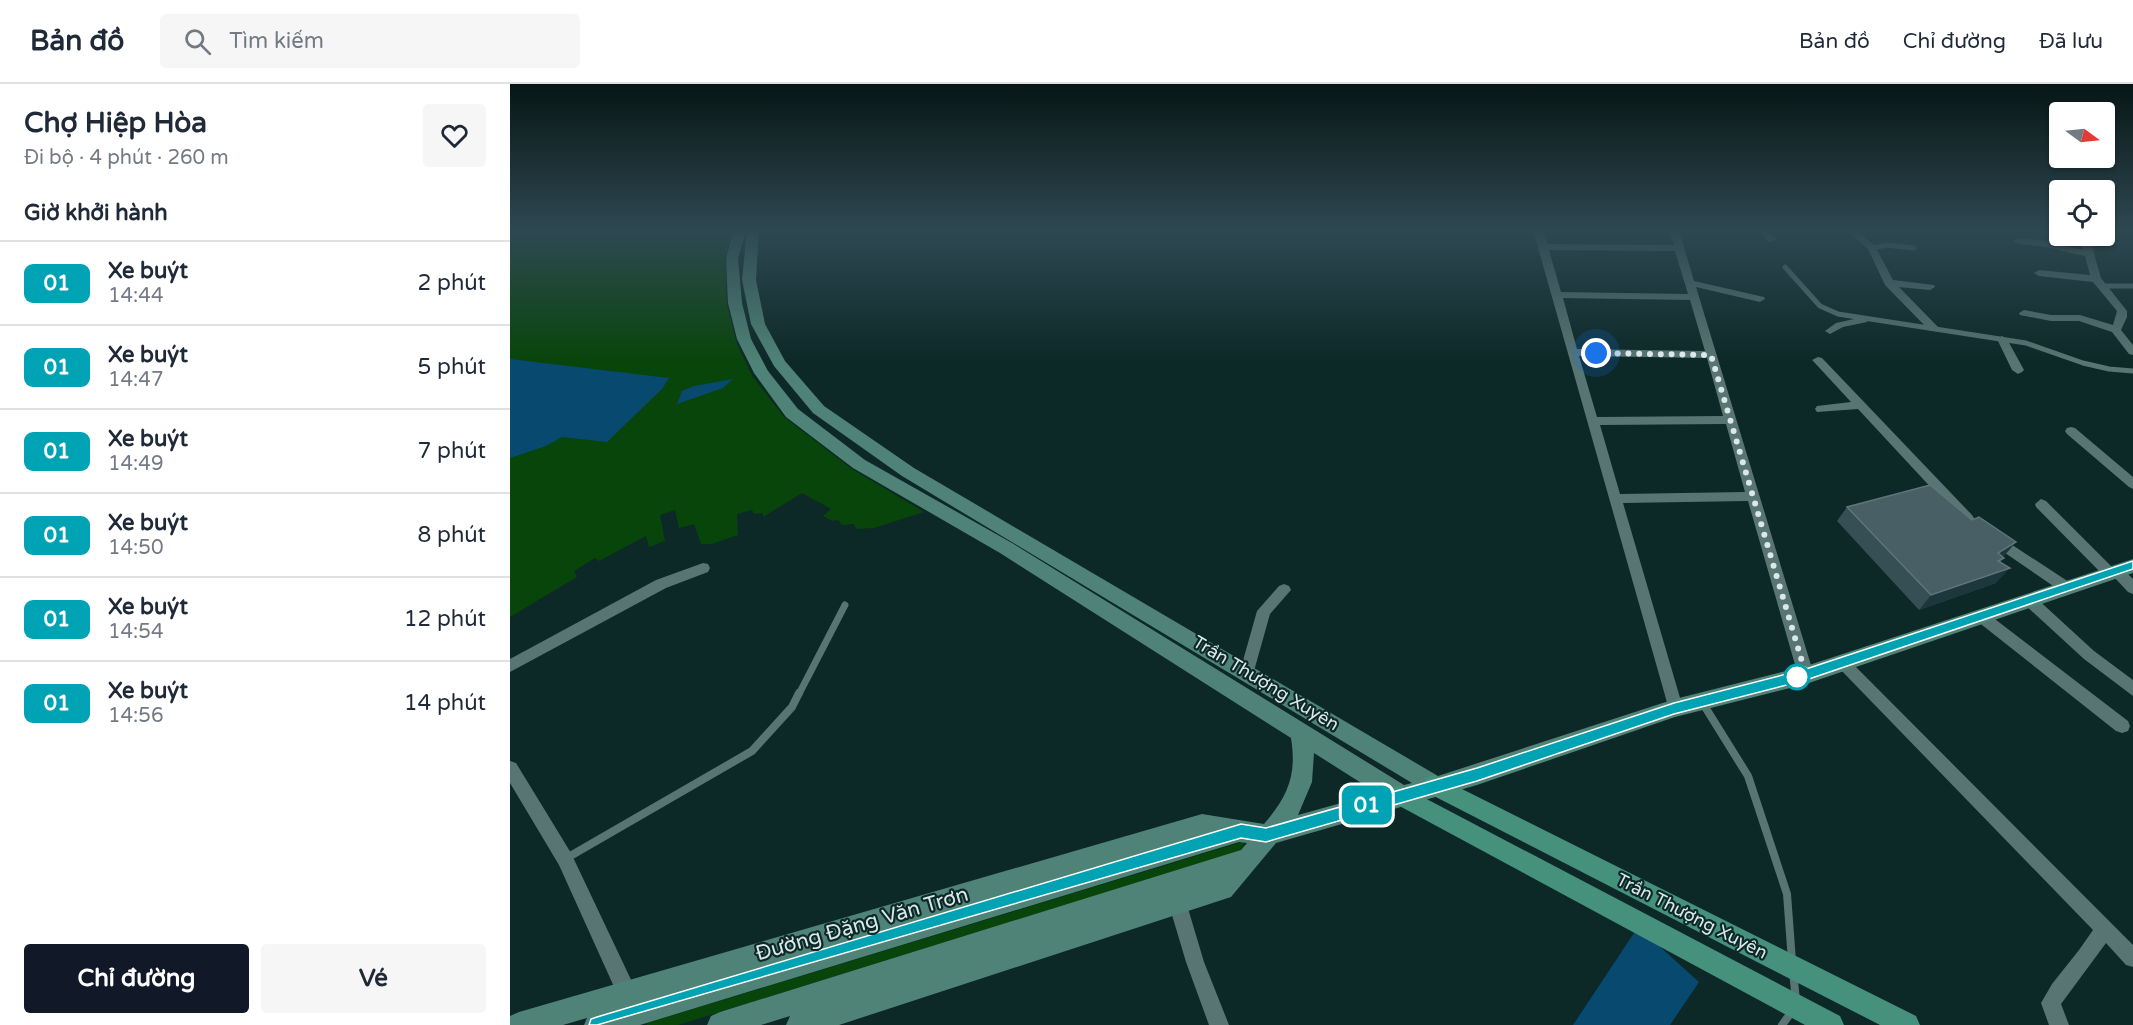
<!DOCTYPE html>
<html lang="vi">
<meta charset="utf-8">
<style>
body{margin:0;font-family:"Varela Round",sans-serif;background:#f6f6f7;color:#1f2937;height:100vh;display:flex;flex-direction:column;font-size:22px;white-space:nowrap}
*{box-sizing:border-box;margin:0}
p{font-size:20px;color:#747a83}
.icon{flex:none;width:33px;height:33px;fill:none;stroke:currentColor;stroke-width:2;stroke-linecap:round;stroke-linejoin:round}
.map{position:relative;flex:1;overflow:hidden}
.panel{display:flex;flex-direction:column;background:#fff;width:510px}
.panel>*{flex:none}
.badge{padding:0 12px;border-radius:9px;font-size:21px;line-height:39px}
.needle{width:39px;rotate:105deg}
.buttons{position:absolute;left:1539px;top:18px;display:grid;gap:12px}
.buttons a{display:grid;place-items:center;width:66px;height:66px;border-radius:6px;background:#fff;box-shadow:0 2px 4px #0004;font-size:30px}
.you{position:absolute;width:30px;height:30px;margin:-15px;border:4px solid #fff;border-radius:50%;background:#1a73e8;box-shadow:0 0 0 9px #1a73e833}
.map>.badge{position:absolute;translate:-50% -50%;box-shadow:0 0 0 3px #fff}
h2{padding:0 24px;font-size:22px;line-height:54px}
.round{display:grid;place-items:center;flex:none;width:63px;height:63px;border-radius:6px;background:#f6f6f7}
.overview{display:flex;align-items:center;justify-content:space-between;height:102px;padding:0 24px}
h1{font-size:28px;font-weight:700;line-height:45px}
.action{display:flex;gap:12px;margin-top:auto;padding:12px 24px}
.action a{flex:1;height:69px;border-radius:6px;background:#111827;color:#fff;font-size:24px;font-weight:700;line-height:69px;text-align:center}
.action a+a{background:#f6f6f7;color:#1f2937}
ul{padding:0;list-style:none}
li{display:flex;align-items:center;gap:18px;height:84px;padding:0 24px;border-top:2px solid #e0e1e3}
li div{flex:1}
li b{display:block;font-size:22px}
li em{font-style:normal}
li .badge{min-width:66px;font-weight:700;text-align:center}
header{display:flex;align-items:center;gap:36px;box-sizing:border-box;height:84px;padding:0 30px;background:#fff;border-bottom:2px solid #e0e1e3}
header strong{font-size:28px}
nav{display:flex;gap:33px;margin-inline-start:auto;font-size:21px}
.search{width:420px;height:54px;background:#f6f6f7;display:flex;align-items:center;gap:15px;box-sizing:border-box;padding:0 21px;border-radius:6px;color:#747a83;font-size:22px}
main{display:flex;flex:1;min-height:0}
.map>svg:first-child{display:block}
</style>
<header>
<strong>Bản đồ</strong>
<div class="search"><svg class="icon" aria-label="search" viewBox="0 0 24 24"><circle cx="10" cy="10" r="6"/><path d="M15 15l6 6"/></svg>Tìm kiếm</div>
<nav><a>Bản đồ</a><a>Chỉ đường</a><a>Đã lưu</a></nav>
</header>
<main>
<section class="panel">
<div class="overview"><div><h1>Chợ Hiệp Hòa</h1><p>Đi bộ · 4 phút · 260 m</p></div><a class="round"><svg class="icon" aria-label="heart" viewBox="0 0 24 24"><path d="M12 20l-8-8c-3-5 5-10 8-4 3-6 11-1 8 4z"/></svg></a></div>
<h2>Giờ khởi hành</h2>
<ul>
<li><span class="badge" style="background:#00a3b4;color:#fff">01</span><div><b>Xe buýt</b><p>14:44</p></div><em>2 phút</em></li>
<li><span class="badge" style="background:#00a3b4;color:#fff">01</span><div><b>Xe buýt</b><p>14:47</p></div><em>5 phút</em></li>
<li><span class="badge" style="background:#00a3b4;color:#fff">01</span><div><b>Xe buýt</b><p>14:49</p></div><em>7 phút</em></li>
<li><span class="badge" style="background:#00a3b4;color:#fff">01</span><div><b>Xe buýt</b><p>14:50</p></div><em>8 phút</em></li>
<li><span class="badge" style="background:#00a3b4;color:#fff">01</span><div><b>Xe buýt</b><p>14:54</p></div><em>12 phút</em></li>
<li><span class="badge" style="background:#00a3b4;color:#fff">01</span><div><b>Xe buýt</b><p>14:56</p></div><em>14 phút</em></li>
</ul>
<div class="action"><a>Chỉ đường</a><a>Vé</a></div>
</section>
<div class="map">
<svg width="1623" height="941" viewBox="0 0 1623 941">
<rect width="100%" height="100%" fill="#0c2827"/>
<path fill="#08450a" d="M13 146H223L215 175 217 222 227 260 243 293 274 333 342 385 414 428 364 444 346 445 344 440 332 441 328 436 322 437 313 432 321 425 292 409 253 433V429L244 430 242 426 227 430 228 451 202 460H191L184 440 169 444 165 426 150 431 155 457 139 463 136 452 89 477 85 474 64 487 67 493 0 533V148Z
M732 758 735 759 729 767 168 941H137V939Z"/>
<path fill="#08496f" d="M0 275 159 294 152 305 97 358 52 353 36 362 0 374Z
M223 295 213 304 167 320 172 307 184 302Z
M1128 843 1189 898 1160 941H1063Z"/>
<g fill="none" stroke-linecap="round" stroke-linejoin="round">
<path stroke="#587573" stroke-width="5" d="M1362 164 1376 161 1404 164
M1275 183 1310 222 1328 230 1516 259 1573 279 1599 285 1623 287
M1592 202H1623"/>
<path stroke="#587573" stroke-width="7" d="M289 610 335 521"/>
<path stroke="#587573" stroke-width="8" d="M1192 618 1238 692 1277 810 1282 877
M55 775 242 667 282 623 289 609
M1283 888 1286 916
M1272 941 1283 926"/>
<path fill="#587573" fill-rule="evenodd" d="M1023 146H1033L1037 160 1164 161 1159 146H1169L1184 197 1254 213 1255 215 1250 218 1186 203 1304 591 1301 596 1296 597 1291 596 1288 591 1238 417 1113 419 1173 624 1170 629 1165 631 1160 629ZM1039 166 1165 167 1178 210 1051 208ZM1053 214 1180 216 1195 267 1067 265ZM1069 272 1197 274 1213 332 1087 333ZM1216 340 1235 408 1110 410 1090 341Z
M1247 146H1257L1267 156 1259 158Z
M1336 146H1346L1365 162 1383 196 1424 201 1425 203 1420 206 1389 203 1428 243V247H1420L1375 201 1358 165Z
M1569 152H1579L1591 194 1617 227V233L1611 246 1623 261V271L1619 270 1602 248 1569 237H1541L1510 231 1509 229 1514 226 1541 231H1570L1603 241 1607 227 1583 198 1529 192 1524 189 1529 186 1580 191 1575 172 1530 162 1508 160 1503 157C1515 149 1558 163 1573 166Z
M1353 233 1358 236 1357 238 1333 243 1320 250 1315 247 1326 239Z
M1492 252 1497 255 1514 286 1512 288 1508 290 1502 286 1487 255Z
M1308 273 1312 274 1462 431 1464 434 1462 437H1452L1348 325 1307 328 1305 325 1307 322 1341 318 1304 278 1302 276Z
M1561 343 1565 344 1623 393V405L1619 403 1557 350 1555 347 1557 344Z
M1531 415 1536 417 1602 483H1611L1623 495V510L1618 508 1604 493H1595L1526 423 1525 420Z
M1487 451 1562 500 1564 504 1562 508H1552L1482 460 1480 456Z
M193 479 198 480 200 484 198 488 156 504 0 588V575L146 496Z
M774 500 779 502 781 506 760 530 744 587 742 592 737 593 732 592 730 587 747 527 769 502Z
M1519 510 1524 512 1584 567 1623 596V612L1574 575 1514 520 1512 516 1514 512Z
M1472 527 1477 529 1618 637 1620 642 1618 647 1612 649 1606 647 1467 537 1465 533 1467 529Z
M1332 572 1337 574 1623 861V883L1616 881 1596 859 1551 920 1559 941H1539L1531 919 1542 900 1569 866 1583 846 1327 582 1325 578 1327 574Z
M0 677 6 679 61 769 124 902 127 909 124 916 117 919 110 916 49 781 0 699Z
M668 812 674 815 677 821 694 878 719 941H699L676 878 659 821 662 815Z"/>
<path fill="#4f8377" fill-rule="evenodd" d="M224 146H236L228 174 232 219 241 255 258 287 288 325 355 376 502 459 894 701 902 699 392 392 303 329 264 282 241 240 232 196 237 146H249L246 196 255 240 275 277 314 322 404 384 928 692 1165 615 1296 582 1623 475V489L1296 600 1165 633 967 701 766 759 721 813 329 941H276L280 932 251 941H197L201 932 210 928 731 766 737 759 729 758 130 941H74L77 934 53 941H0V932L9 928 692 730 754 740C778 712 787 691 781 654L490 469 343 384 276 333 244 289 227 255 218 219 216 174ZM804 669 867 709 788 731 802 698Z"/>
<path fill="#45917b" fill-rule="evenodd" d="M924 691 1406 932 1410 941H1370L916 708 913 701 916 694Z
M890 701 1330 932 1334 941H1295L882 718 879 711 882 704Z"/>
</g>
<path fill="#354f55" d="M1337 423 1462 436 1506 458 1493 473 1491 478 1486 499 1409 526 1327 437Z"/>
<path fill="#1d383c" d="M1506 458 1493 473 1488 469Z
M1500 484 1486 499 1409 526 1421 511Z"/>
<path fill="#475f65" stroke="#5e7579" stroke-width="1.5" d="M1420 401 1462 436 1469 433 1506 458 1488 469 1494 474 1488 477 1500 484 1421 511 1337 423Z"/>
<linearGradient id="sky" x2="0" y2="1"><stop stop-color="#071615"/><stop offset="0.53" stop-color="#2e4852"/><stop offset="1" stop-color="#2e4852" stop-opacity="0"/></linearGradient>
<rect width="1623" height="278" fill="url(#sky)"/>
<path fill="#00a3b4" stroke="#fff" stroke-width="1.5" d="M1623 477V485L1296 596 1164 630 967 697 756 758 731 754 87 941H79L81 935 87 933 731 740 756 744 967 684 1164 619 1296 585Z"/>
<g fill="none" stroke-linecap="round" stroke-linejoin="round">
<path stroke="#dae9e8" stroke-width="6" stroke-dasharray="0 10.8" d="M1086 269 1201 271 1296 591 1287 593"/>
</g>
<circle fill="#fff" stroke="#00a3b4" stroke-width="3" cx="1287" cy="593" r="12"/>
<g text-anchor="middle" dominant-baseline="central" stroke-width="4.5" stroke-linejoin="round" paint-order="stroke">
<g font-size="18" fill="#dae9e8" stroke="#0c2827">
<text transform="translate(756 599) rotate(31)">Trần Thượng Xuyên</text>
<text transform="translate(1182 832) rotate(27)">Trần Thượng Xuyên</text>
</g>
<g font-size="21" fill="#dae9e8" stroke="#0c2827">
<text transform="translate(352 840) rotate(-16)">Đường Đặng Văn Trơn</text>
</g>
</g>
</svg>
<div class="buttons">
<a><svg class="needle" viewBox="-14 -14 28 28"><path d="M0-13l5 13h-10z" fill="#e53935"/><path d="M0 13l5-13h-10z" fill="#747a83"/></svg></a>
<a><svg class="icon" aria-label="locate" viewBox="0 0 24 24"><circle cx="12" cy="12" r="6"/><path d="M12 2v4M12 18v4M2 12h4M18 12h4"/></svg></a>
</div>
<div class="you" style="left:1086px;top:269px"></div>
<b class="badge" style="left:857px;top:721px;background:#00a3b4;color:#fff">01</b>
</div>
</main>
